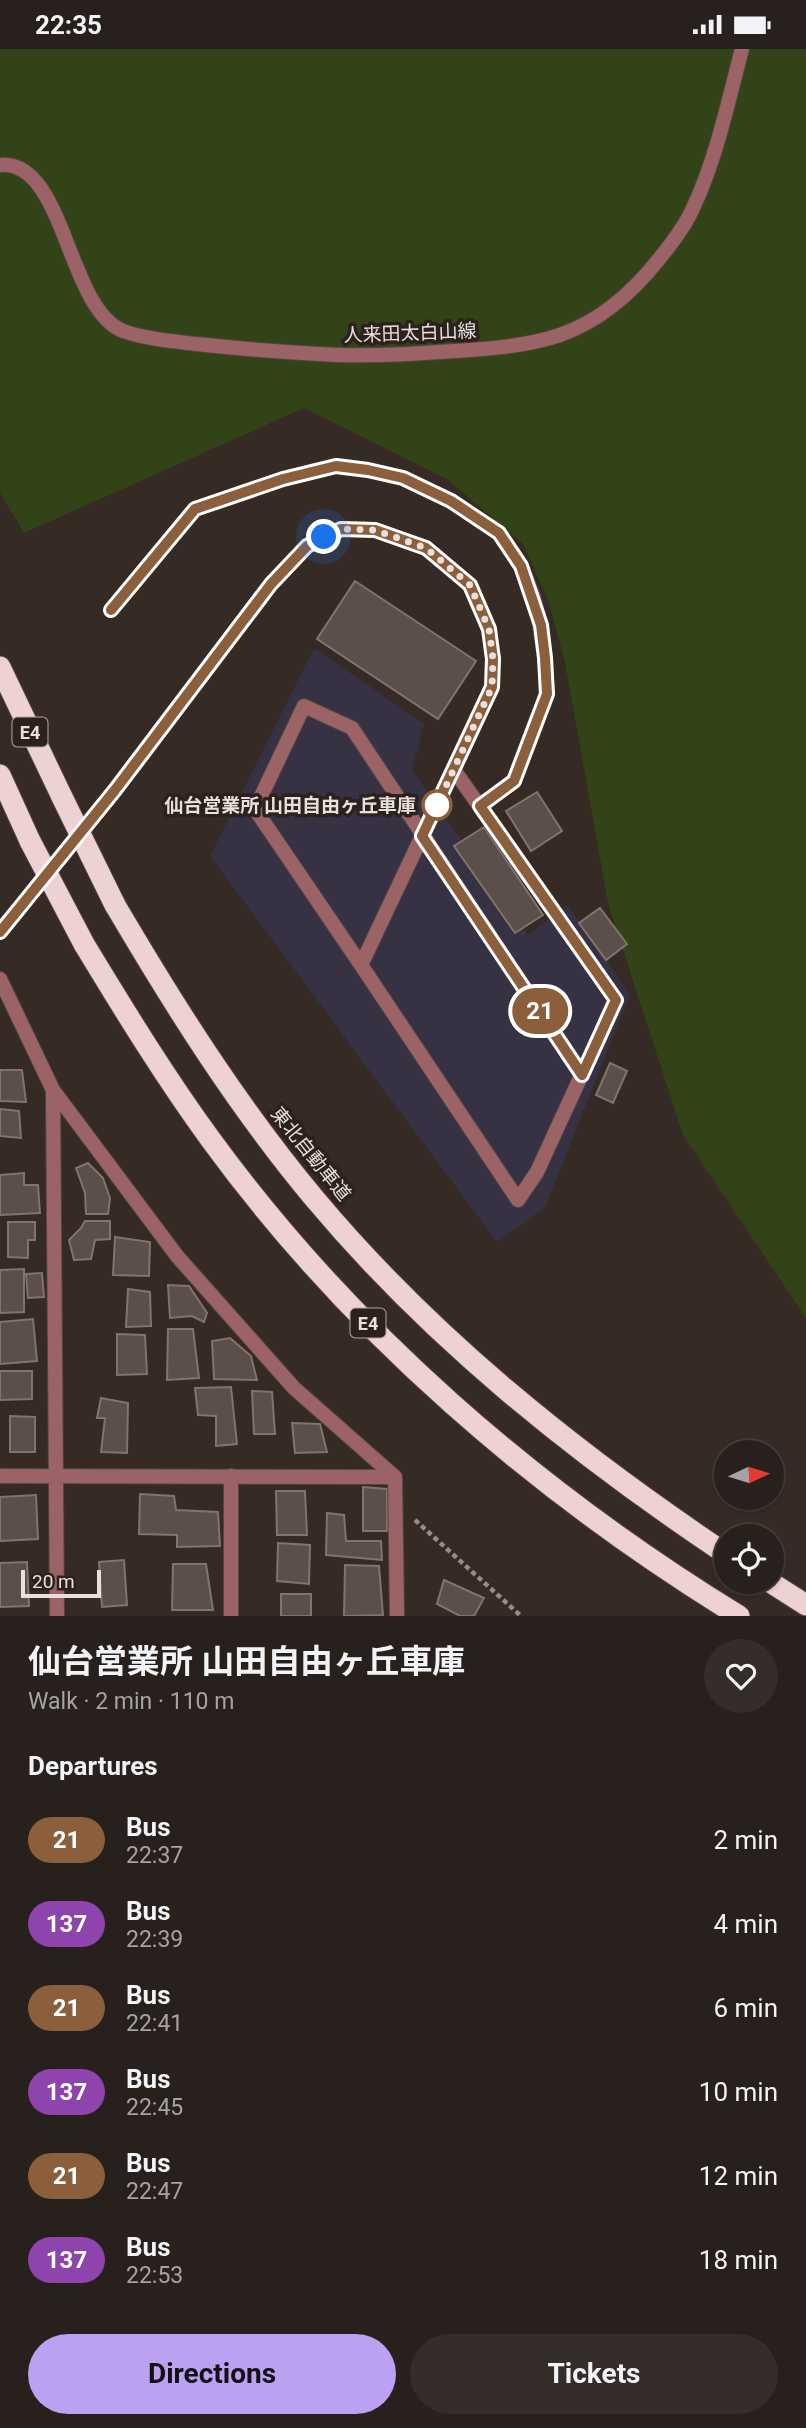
<!DOCTYPE html>
<meta charset="utf-8">
<style>
body{margin:0;font-family:Roboto,"Noto Sans JP",sans-serif;background:#342d29;color:#f1f3f6;height:100vh;display:flex;flex-direction:column;font-size:26px;white-space:nowrap}
*{box-sizing:border-box;margin:0}
p{font-size:23px;color:#a5a3a3}
.icon{flex:none;width:38px;height:38px;fill:none;stroke:currentColor;stroke-width:2;stroke-linecap:round;stroke-linejoin:round}
.map{position:relative;height:1567px;overflow:hidden}
.sheet{display:flex;flex-direction:column;background:#28201c;flex:1}
.sheet>*{flex:none}
.badge{padding:0 14px;border-radius:23px;font-size:24px;line-height:46px}
.needle{width:46px;rotate:86deg}
.buttons{position:absolute;left:714px;top:1391px;display:grid;gap:14px}
.buttons a{display:grid;place-items:center;width:70px;height:70px;border-radius:50%;background:#28201c;box-shadow:0 2px 5px #0004,0 0 0 2px #443e3b;font-size:35px}
.scale{position:absolute;left:21px;bottom:18px;width:80px;box-sizing:border-box;padding-left:7px;border:4px solid #e8e0dd;border-top:0;font-size:19px;line-height:24px;white-space:nowrap;color:#e8e0dd;-webkit-text-stroke:5px #2c211c;paint-order:stroke}
.you{position:absolute;width:35px;height:35px;margin:-18px;border:5px solid #fff;border-radius:50%;background:#1a73e8;box-shadow:0 0 0 10px #1a73e833}
.map>.badge{position:absolute;translate:-50% -50%;box-shadow:0 0 0 4px #fff}
h2{padding:0 28px;font-size:26px;line-height:63px}
.round{display:grid;place-items:center;flex:none;width:74px;height:74px;border-radius:37px;background:#342d29}
.summary{display:flex;align-items:center;justify-content:space-between;height:119px;padding:0 28px}
h1{font-size:33px;font-weight:700;line-height:52px}
.button{display:flex;gap:14px;margin-top:auto;padding:14px 28px}
.button a{flex:1;height:80px;border-radius:42px;background:#bca0f2;color:#111;font-size:28px;font-weight:700;line-height:80px;text-align:center}
.button a+a{background:#342d29;color:#f1f3f6}
ul{padding:0;list-style:none}
li{display:flex;align-items:center;gap:21px;height:84px;padding:0 28px}
li div{flex:1}
li b{display:block;font-size:26px}
li em{font-style:normal}
li .badge{min-width:77px;font-weight:700;text-align:center}
.status{display:flex;justify-content:space-between;align-items:center;height:49px;padding:0 35px;background:#28201c;direction:ltr}
.status svg{height:19px;fill:currentColor}
.map>svg:first-child{display:block}
</style>
<div class="status"><b>22:35</b><svg viewBox="0 0 49 12"><path d="M0 12V9h3v3zM5 12V6h3v6zM10 12V3h3v9zM15 12V0h3v12zM26 1h20v11H26zM47 4h2v5h-2z"/></svg></div>
<div class="map">
<svg width="806" height="1567" viewBox="0 0 806 1567">
<rect width="100%" height="100%" fill="#362a25"/>
<path fill="#363243" d="M314 599 424 675 412 721 528 886 567 856 630 945 545 1158 497 1193 210 807Z"/>
<path fill="#334318" d="M0 0H806V1269L683 1086 608 854 565 613 548 551 523 495 447 430 304 359 24 484 0 444Z"/>
<path fill="#5c4f49" stroke="#81736d" stroke-width="2" d="M355 532 476 612 438 670 317 590Z
M537 743 562 782 531 802 506 762Z
M484 778 543 866 515 884 454 797Z
M600 859 627 895 606 911 579 874Z
M610 1014 627 1022 613 1054 596 1046Z
M0 1021H22L26 1053 0 1052Z
M0 1060 19 1062 21 1089 0 1087Z
M88 1114 103 1129 110 1149 108 1165H86L85 1144 76 1119Z
M24 1124V1136H38L40 1164 0 1166V1126Z
M85 1172H110V1190L95 1191 91 1210 74 1211 69 1191 81 1179Z
M8 1173H35V1191H28V1209L8 1208Z
M115 1188 150 1193 149 1227 113 1226Z
M24 1220V1263L0 1264V1221Z
M42 1224 44 1248 28 1249 26 1225Z
M168 1236 189 1237 207 1264 204 1273 192 1267 170 1269Z
M128 1240 150 1243 151 1277 126 1278Z
M33 1270 37 1312 0 1315V1273Z
M168 1280H193L199 1329 167 1331Z
M117 1285 145 1286 147 1325 117 1326Z
M230 1289 251 1307 257 1331 214 1330 212 1292Z
M0 1322H32V1350L0 1351Z
M231 1338 237 1395 216 1397V1367L198 1366 195 1339Z
M252 1342 272 1343 275 1385H254Z
M101 1349 128 1354 127 1404 101 1403 105 1369H97Z
M10 1367 35 1368V1403H10Z
M292 1374 320 1375 327 1403 295 1404Z
M363 1438 387 1440V1482H363Z
M276 1442H305L307 1486H277Z
M140 1445 174 1447 176 1461 218 1463 220 1497 177 1498V1486L139 1485Z
M36 1446 38 1490 0 1492V1448Z
M327 1464 344 1466 346 1492H381L382 1511 326 1506Z
M278 1494 310 1496 309 1535 277 1532Z
M124 1511 127 1556 102 1558 99 1513Z
M27 1513 29 1557 0 1558V1514Z
M173 1515H206L213 1561H172Z
M345 1516 379 1517 383 1566 344 1567Z
M444 1531 484 1549 474 1567H460L437 1555Z
M281 1545H311V1567H281Z"/>
<g fill="none" stroke-linecap="round" stroke-linejoin="round">
<g stroke="#524742" stroke-width="16">
<path id="service" d="M111 561 195 460 283 430 336 417 367 421 403 429 451 452 499 484 521 517 533 547 540 576 545 609 547 645 514 732 480 757
M454 721 616 951 537 1123 518 1151 361 916 459 709
M361 916 255 760 304 657 352 679 582 1026"/>
</g>
<g stroke="#524742" stroke-width="16">
<path id="minor" d="M0 116C65 110 67 260 123 282 146 290 172 292 196 295 244 300 291 304 339 306 378 307 416 305 455 302 490 300 527 297 560 286 600 272 633 243 659 210 673 193 686 176 694 157 717 107 728 53 742 0
M0 930 53 1041 177 1207 294 1339 395 1428 397 1567
M53 1041 57 1567
M0 1427 395 1428
M231 1567V1427"/>
</g>
<g stroke="#524742" stroke-width="16">
<path id="tertiary" d="M0 883 115 741 271 535 307 497 341 480 375 481 426 499 470 536 489 580 493 610 492 638 459 709"/>
</g>
<g stroke="#524742" stroke-width="23">
<path id="motorway" d="M0 618 62 748
M0 726 30 792
M115 856C175 958 238 1058 314 1149 431 1289 575 1404 726 1505
M84 895C124 961 165 1028 211 1091 351 1283 537 1443 739 1567
M770 1533 806 1556"/>
</g>
<path stroke="#968c88" stroke-width="4.5" stroke-dasharray="5 3.5" stroke-linecap="butt" d="M415 1471 521 1567"/>
<use href="#service" stroke="#9c6367" stroke-width="14"/>
<use href="#minor" stroke="#9c6367" stroke-width="14"/>
<use href="#tertiary" stroke="#9c6367" stroke-width="14"/>
<use href="#motorway" stroke="#eed1d2" stroke-width="21"/>
<g stroke="#524742" stroke-width="23" stroke-linecap="butt">
<path id="motorway-bridge" d="M62 748 115 856
M30 792 84 895"/>
</g>
<use href="#motorway-bridge" stroke="#eed1d2" stroke-width="21"/>
</g>
<g fill="none" stroke-linecap="round" stroke-linejoin="round">
<g stroke="#fff" stroke-width="16">
<path id="line" d="M0 883 115 741 271 535 307 497 341 480 375 481 426 499 470 536 489 580 493 610 492 638 422 787 582 1026 616 951 480 757 514 732 547 645 545 609 541 576 521 517 499 484 451 452 403 429 368 421 336 417 283 430 195 460 111 561"/>
</g>
<use href="#line" stroke="#8b5e3c" stroke-width="10"/>
<path stroke="#e8e0dd" stroke-width="7" stroke-dasharray="0 12.6" d="M324 488 341 480 375 481 426 499 470 536 489 580 493 610 492 638 433 765 437 756"/>
</g>
<circle fill="#fff" stroke="#8b5e3c" stroke-width="3.5" cx="437" cy="756" r="14"/>
<g text-anchor="middle" dominant-baseline="central" stroke-width="7" stroke-linejoin="round" paint-order="stroke">
<g fill="#2c211c" stroke="#b0a7a3" stroke-width="2">
<rect x="12.5" y="668.5" width="35" height="29" rx="5"/>
<rect x="350.5" y="1259.5" width="35" height="29" rx="5"/>
</g>
<g font-size="18" font-weight="bold" fill="#e8e0dd">
<text x="30" y="683">E4</text>
<text x="368" y="1274">E4</text>
</g>
<g font-size="19" fill="#e8e0dd" stroke="#2c211c">
<text transform="translate(410 284) rotate(-2)">人来田太白山線</text>
<text transform="translate(311 1105) rotate(51)">東北自動車道</text>
</g>
<g font-size="19" font-weight="bold" fill="#e8e0dd" stroke="#2c211c" text-anchor="end">
<text x="416" y="756">仙台営業所 山田自由ヶ丘車庫</text>
</g>
</g>
</svg>
<div class="buttons">
<a><svg class="needle" viewBox="-14 -14 28 28"><path d="M0-13l5 13h-10z" fill="#e53935"/><path d="M0 13l5-13h-10z" fill="#a5a3a3"/></svg></a>
<a><svg class="icon" aria-label="locate" viewBox="0 0 24 24"><circle cx="12" cy="12" r="6"/><path d="M12 2v4M12 18v4M2 12h4M18 12h4"/></svg></a>
</div>
<div class="scale">20 m</div>
<div class="you" style="left:324px;top:488px"></div>
<b class="badge" style="left:540px;top:962px;background:#8b5e3c;color:#fff">21</b>
</div>
<section class="sheet">
<div class="summary"><div><h1>仙台営業所 山田自由ヶ丘車庫</h1><p>Walk · 2 min · 110 m</p></div><a class="round"><svg class="icon" aria-label="heart" viewBox="0 0 24 24"><path d="M12 20l-8-8c-3-5 5-10 8-4 3-6 11-1 8 4z"/></svg></a></div>
<h2>Departures</h2>
<ul>
<li><span class="badge" style="background:#8b5e3c;color:#fff">21</span><div><b>Bus</b><p>22:37</p></div><em>2 min</em></li>
<li><span class="badge" style="background:#8e44ad;color:#fff">137</span><div><b>Bus</b><p>22:39</p></div><em>4 min</em></li>
<li><span class="badge" style="background:#8b5e3c;color:#fff">21</span><div><b>Bus</b><p>22:41</p></div><em>6 min</em></li>
<li><span class="badge" style="background:#8e44ad;color:#fff">137</span><div><b>Bus</b><p>22:45</p></div><em>10 min</em></li>
<li><span class="badge" style="background:#8b5e3c;color:#fff">21</span><div><b>Bus</b><p>22:47</p></div><em>12 min</em></li>
<li><span class="badge" style="background:#8e44ad;color:#fff">137</span><div><b>Bus</b><p>22:53</p></div><em>18 min</em></li>
</ul>
<div class="button"><a>Directions</a><a>Tickets</a></div>
</section>
